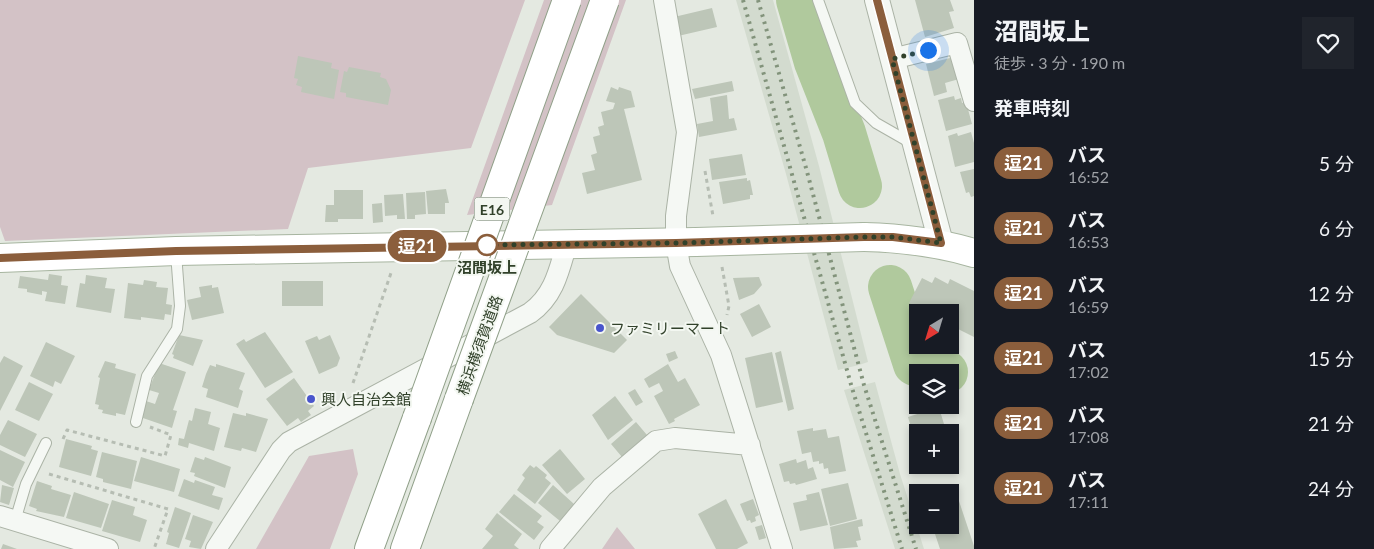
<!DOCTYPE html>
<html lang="ja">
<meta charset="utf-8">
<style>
body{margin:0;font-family:Lato,"Noto Sans JP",sans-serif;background:#20242c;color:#f1f3f6;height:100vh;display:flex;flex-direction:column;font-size:19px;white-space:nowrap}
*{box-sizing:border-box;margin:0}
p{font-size:16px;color:#9ea1a6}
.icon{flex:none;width:28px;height:28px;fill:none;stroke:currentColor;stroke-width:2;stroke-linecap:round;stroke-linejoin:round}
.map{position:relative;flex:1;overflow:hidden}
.panel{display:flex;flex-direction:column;background:#171b24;width:400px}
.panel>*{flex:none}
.badge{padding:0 10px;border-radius:16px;font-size:18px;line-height:32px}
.needle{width:32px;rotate:218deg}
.buttons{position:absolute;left:909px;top:304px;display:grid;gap:10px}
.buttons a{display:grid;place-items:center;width:50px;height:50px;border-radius:0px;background:#171b24;box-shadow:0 2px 8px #0003;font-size:25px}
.you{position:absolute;width:25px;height:25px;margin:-12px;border:4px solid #fff;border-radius:50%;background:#1a73e8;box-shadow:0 0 0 8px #1a73e833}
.map>.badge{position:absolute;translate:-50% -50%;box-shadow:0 0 0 2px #fff}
h2{padding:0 20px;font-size:19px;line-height:45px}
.round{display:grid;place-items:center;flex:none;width:52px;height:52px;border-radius:0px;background:#20242c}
.head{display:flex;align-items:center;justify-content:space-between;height:85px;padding:0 20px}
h1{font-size:24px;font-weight:800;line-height:38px}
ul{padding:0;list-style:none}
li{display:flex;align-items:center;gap:15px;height:65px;padding:0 20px}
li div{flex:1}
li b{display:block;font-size:19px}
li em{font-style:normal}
li .badge{min-width:55px;font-weight:700;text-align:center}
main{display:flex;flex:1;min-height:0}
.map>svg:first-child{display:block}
</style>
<main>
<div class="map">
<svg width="974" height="549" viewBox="0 0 974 549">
<rect width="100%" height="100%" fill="#e4e9e1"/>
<path fill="#d3dbcf" d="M736 0H773L819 166 868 362 859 365 838 370 786 174Z
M875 382 900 474 924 549H895L844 390Z"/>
<path fill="#d3c2c6" d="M0 0H525L471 148 308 168 288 229 5 241 0 227Z
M544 0H626L552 205 467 215Z
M353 449 358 474 330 549H256L309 456Z
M617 527 635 549H602Z"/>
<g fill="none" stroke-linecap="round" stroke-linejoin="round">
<path stroke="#b0c99d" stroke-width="44" d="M798 0 816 62 844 133 860 186
M890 287 915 364 929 365 946 372"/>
</g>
<path fill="#bdc6b8" d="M915 0H950L954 11 949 12 954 28 925 37Z
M712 8 717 27 678 36 674 17Z
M298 56 332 63 331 68 339 70 334 99 301 92 302 87 296 85 298 79 294 78Z
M950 58 955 61 959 79 945 83 947 92 934 96 926 64Z
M349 67 381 73 380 77 386 79 391 90 388 105 346 97V93L340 92 344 71 347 72Z
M732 81 734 91 695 99 692 89Z
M611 87 618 90 619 87 631 91 635 107 624 109 642 180 587 194 582 173 595 170 591 155 597 153 593 137 600 135 598 127 604 125 601 112 613 109 615 103 606 101Z
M727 95 729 119 734 118 737 130 699 137 697 124 713 121 710 98Z
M954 96 955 100 961 98 962 103 966 102 972 124 946 131 938 100Z
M971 132 974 143V162L955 167 948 136 957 133 958 136Z
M742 154 746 175 712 180 709 159Z
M974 169V196L971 197 969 192 966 193 960 172Z
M747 178V181L750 180 753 195H750V199L723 204 719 182Z
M446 189 449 203H445V214H428L426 191Z
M334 190H363V219H338V222H325L326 205H334Z
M425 192 426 214 415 215V219H407L406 193Z
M403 194 405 219H397V215L385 216 384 195Z
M382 203 383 222 373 223 372 204Z
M49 274 62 276 61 285 68 286 65 304 45 301 47 292 42 291V295L27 292V289L18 288 20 276 48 280Z
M86 275 107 278 105 288 115 289 111 313 76 307 80 283 85 284Z
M759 277 762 285 754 294 739 300 733 278Z
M935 277 948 284 950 279 974 291V337L950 325V312H927L909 303 922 278 932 283Z
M144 280 157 282 156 287 168 288 166 304 172 305 171 315 165 314 164 320 141 317V320L124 318 128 283 143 285Z
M282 281H323V306H282Z
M212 285V288L218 287 224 313 192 320 187 300 201 297 199 287Z
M581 294 627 340 614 353 557 335 549 327Z
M759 304 771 327 752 337 740 314Z
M265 332 293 372 265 388 236 344 244 339 246 342Z
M179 335 203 340 193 366 173 358 174 355 172 354Z
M330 335 340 358 337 366 319 374 305 341 317 336 319 340Z
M46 342 75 356 61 384 55 381 53 387 30 376Z
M675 351 678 358 669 362 666 354Z
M781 351 794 409 788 411 775 353Z
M772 352 783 402 756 408 745 358Z
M4 356 23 366 0 411V363Z
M105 361 116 364 115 368 136 374 125 415 116 413V416L102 413 103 410 98 409 99 405 95 404 100 378 98 377Z
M159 363 186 372 173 410 177 411 172 428 140 417 146 401 155 404 159 393 149 390Z
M216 364 245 373 239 389 243 391 238 408 206 397 208 389 202 387 206 374 210 365 216 367Z
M668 364 678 382 685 378 700 405 674 419 675 421 669 424 654 396 663 391 659 383 649 388 644 379Z
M294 378 314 406 308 411 311 415 301 422 298 418 287 426 266 399Z
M29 382 53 394 39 421 15 410Z
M635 389 643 402 636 406 628 393Z
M615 396 633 420 608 440 592 415Z
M195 408 211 412 208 424 220 428 214 451 189 443 188 448 178 445 179 438 184 439 189 420 192 421Z
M936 408 937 411H940L944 424H941V427L945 426 947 432H918L917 448 908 417Z
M233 413 246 416V413L268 419 256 452 242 448 241 451 224 447Z
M8 420 37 434 25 457 0 445V435Z
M636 422 647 435 622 457 611 444Z
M813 428V431L826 429 828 438 839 436 846 471 829 474 828 468 824 469 823 463 819 464V461L813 462 811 452 802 454 797 431Z
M66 439 92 446 91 449 98 451 91 476 59 467Z
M950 444 954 454 950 455Z
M560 449 585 479 567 494 542 465Z
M0 450 25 462 13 487 0 480Z
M102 452 137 461 131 489 103 482V479L96 477Z
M141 457 180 469 174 492 134 481Z
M195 457 204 460 205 457 231 467 225 488 194 476 195 473 190 472Z
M796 459 797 463 806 460 808 469 813 467 817 479 796 485 795 483 790 484 789 481 784 482 779 464Z
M530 465 534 468 536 466 547 475 545 478 551 483 535 504 517 490 525 478 522 475Z
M184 479 194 483 195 480 215 487 212 495 223 498 219 510 178 496Z
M37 481 52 486 51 489 71 495 64 517 36 511 37 509 29 506Z
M848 483 857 519 830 526 821 489Z
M2 485 14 488 9 505 0 502Z
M553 485 574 504 560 521 538 503Z
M74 492 109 504 101 528 66 518Z
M819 492 828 525 800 531 793 503 807 500 806 495Z
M514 494 542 516 537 522 544 527 534 540 499 512Z
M957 495 974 546V549H940L932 525H950V498Z
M726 499 748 543 737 549H716L698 514Z
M753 499 759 515 755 517 756 521 751 523 750 520 747 521 740 504Z
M112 500 135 507 133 515 147 520 140 542 102 531Z
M175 507 191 513 179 548 166 544 169 533 167 532Z
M497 513 522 534 514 545 519 549H482L493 536 485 529Z
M193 515 213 522 201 549 189 547 191 541 185 539Z
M862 519 863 526 858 527 861 540 856 541 858 547 834 549 830 527Z
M762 525 766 538 759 540 755 527Z
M3 544 17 549H1Z"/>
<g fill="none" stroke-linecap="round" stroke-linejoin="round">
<g stroke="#abb3a6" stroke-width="12">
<path id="service" d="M818 0 855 103 876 123 911 143
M136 422 147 376 177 329 180 306 176 253
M15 521 26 484 46 443"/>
</g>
<g stroke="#abb3a6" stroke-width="22">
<path id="minor" d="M664 0 687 132 676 216V243L680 266 721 355 782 549
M892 59 957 43 974 101
M0 516 108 549
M216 549 281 450 289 442 530 313C554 296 559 271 567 243
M550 549 602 487 656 441 675 438 750 445"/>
</g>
<g stroke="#abb3a6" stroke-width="26">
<path id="tertiary" d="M877 0 941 243"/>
</g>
<g stroke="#a7b5a0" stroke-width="30">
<path id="primary" d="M864 237C902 238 937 242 974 253
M0 258 176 251 696 242"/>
</g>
<g stroke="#90a089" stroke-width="30">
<path id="motorway" d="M369 549 417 418
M405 549 459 399"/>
</g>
<path stroke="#b6bdb3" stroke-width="3" stroke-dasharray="4 4" stroke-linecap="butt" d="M705 171 713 216
M722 267 729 306 727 315
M353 383 391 273
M63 439 67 430 165 456 171 435 150 427
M49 474 168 509 154 549"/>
<use href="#service" stroke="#f5f8f4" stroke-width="10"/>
<use href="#minor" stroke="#f5f8f4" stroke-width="20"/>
<use href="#tertiary" stroke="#f5f8f4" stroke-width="24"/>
<use href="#primary" stroke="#fff" stroke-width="28"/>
<use href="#motorway" stroke="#fff" stroke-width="28"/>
<path stroke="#82937b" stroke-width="4" stroke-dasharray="2.5 5" stroke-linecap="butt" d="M743 0 852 388 902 549
M758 0 806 168 864 385 916 549"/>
<g stroke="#a7b5a0" stroke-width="30" stroke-linecap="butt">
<path id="primary-bridge" d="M696 242 864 237"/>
</g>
<g stroke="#90a089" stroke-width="30" stroke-linecap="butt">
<path id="motorway-bridge" d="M459 399 605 0
M417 418 567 0"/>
</g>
<use href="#primary-bridge" stroke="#fff" stroke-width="28"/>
<use href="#motorway-bridge" stroke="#fff" stroke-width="28"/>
</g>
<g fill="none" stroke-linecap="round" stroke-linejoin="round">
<g stroke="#fff" stroke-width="11">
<path id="line" d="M0 258 176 251 676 243 864 237H893L941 243 877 0"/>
</g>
<use href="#line" stroke="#8b5e3c" stroke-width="8"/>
<path stroke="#31412a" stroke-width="5" stroke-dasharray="0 9" d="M487 245 676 243 864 237H893L941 243 892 59 928 50"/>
</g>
<circle fill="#fff" stroke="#8b5e3c" stroke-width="2.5" cx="487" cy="245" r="10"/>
<g fill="#4955cc" stroke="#f3f7f1" stroke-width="2">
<circle cx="600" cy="328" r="5"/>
<circle cx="311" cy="399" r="5"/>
</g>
<g text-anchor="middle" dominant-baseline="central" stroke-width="4" stroke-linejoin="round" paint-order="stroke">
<rect fill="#f3f7f1" stroke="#6b7866" stroke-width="1" x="474.5" y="197.5" width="35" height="23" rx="4"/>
<g font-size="14" font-weight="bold" fill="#31412a">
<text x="492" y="209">E16</text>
</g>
<g font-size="15" font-weight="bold" fill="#31412a" stroke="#f3f7f1">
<text x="487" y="267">沼間坂上</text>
</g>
<g font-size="15" fill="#31412a" stroke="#f3f7f1" text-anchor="start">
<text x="610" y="328">ファミリーマート</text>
<text x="321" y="399">興人自治会館</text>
</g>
<g font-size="15" fill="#31412a" stroke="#f3f7f1">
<text transform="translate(479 345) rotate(-70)">横浜横須賀道路</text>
</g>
</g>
</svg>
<div class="buttons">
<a><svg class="needle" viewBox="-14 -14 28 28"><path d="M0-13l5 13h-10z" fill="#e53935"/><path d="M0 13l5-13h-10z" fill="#9ea1a6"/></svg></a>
<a><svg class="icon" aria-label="layers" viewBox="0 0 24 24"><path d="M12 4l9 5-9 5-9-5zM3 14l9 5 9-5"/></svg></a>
<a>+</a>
<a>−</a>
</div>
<div class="you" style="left:928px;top:50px"></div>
<b class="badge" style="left:417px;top:246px;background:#8b5e3c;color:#fff">逗21</b>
</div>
<section class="panel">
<div class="head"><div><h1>沼間坂上</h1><p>徒歩 · 3 分 · 190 m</p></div><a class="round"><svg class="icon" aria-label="heart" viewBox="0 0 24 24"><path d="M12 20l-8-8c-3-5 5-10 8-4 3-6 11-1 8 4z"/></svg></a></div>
<h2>発車時刻</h2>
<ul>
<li><span class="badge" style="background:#8b5e3c;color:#fff">逗21</span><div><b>バス</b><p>16:52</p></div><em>5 分</em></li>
<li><span class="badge" style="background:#8b5e3c;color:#fff">逗21</span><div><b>バス</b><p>16:53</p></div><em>6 分</em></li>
<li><span class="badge" style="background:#8b5e3c;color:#fff">逗21</span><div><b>バス</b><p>16:59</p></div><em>12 分</em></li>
<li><span class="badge" style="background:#8b5e3c;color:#fff">逗21</span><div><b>バス</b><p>17:02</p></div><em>15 分</em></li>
<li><span class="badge" style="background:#8b5e3c;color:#fff">逗21</span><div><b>バス</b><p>17:08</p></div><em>21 分</em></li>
<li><span class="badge" style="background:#8b5e3c;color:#fff">逗21</span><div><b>バス</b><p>17:11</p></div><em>24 分</em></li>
</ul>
</section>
</main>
